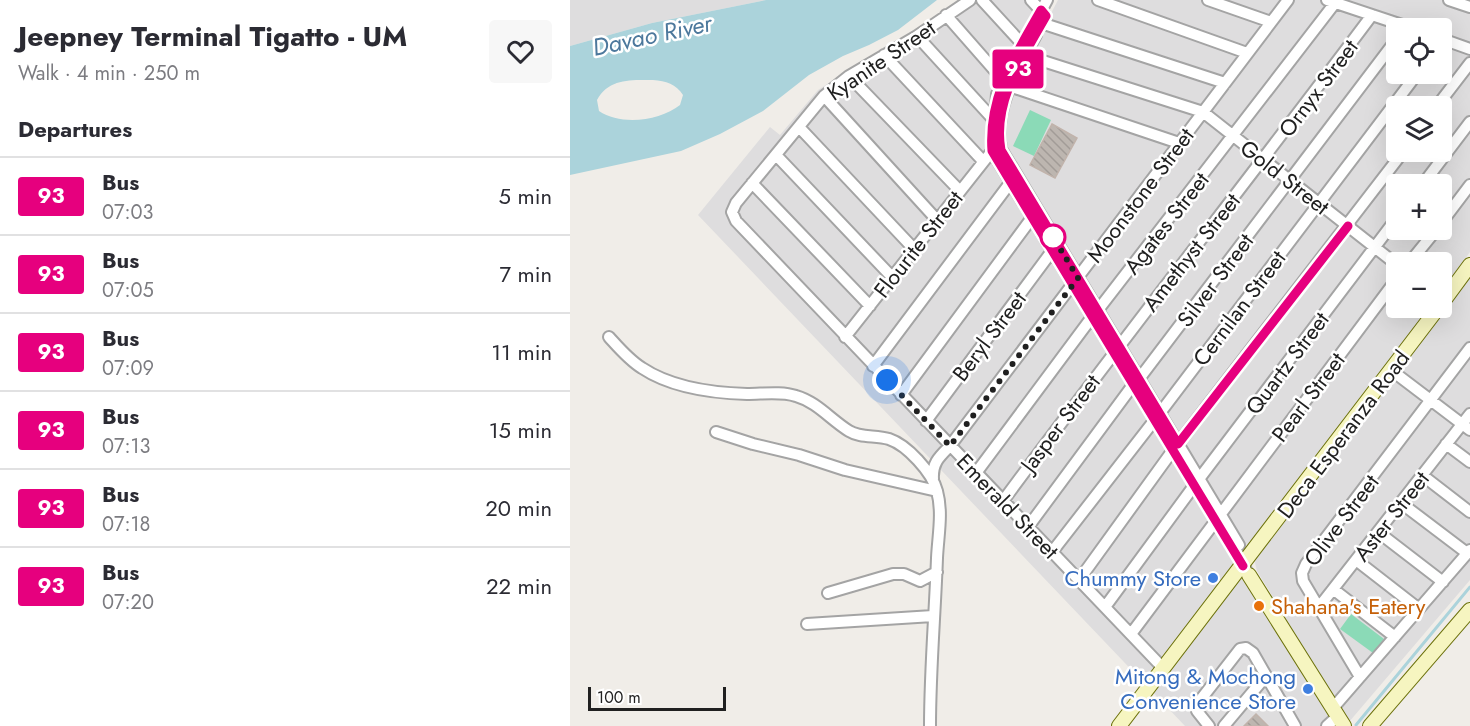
<!DOCTYPE html>
<meta charset="utf-8">
<style>
body{margin:0;font-family:Jost,sans-serif;background:#f7f7f7;color:#2b2b33;height:100vh;display:flex;flex-direction:column;font-size:22px;white-space:nowrap}
*{box-sizing:border-box;margin:0}
p{font-size:20px;color:#7c7c81}
.icon{flex:none;width:33px;height:33px;fill:none;stroke:currentColor;stroke-width:2;stroke-linecap:round;stroke-linejoin:round}
.map{position:relative;flex:1;overflow:hidden}
.side{display:flex;flex-direction:column;background:#fff;width:570px}
.side>*{flex:none}
.badge{padding:0 12px;border-radius:4px;font-size:21px;line-height:39px}
.controls{position:absolute;left:816px;top:18px;display:grid;gap:12px}
.controls a{display:grid;place-items:center;width:66px;height:66px;border-radius:6px;background:#fff;box-shadow:0 6px 24px #0002;font-size:30px}
.scale{position:absolute;left:18px;bottom:15px;width:138px;box-sizing:border-box;padding-left:6px;border:3px solid #202020;border-top:0;font-size:16px;line-height:21px;white-space:nowrap;color:#202020;-webkit-text-stroke:4px #fff;paint-order:stroke}
.you{position:absolute;width:30px;height:30px;margin:-15px;border:4px solid #fff;border-radius:50%;background:#1a73e8;box-shadow:0 0 0 9px #1a73e833}
.map>.badge{position:absolute;translate:-50% -50%;box-shadow:0 0 0 3px #fff}
h2{padding:0 18px;font-size:22px;line-height:54px}
.round{display:grid;place-items:center;flex:none;width:63px;height:63px;border-radius:6px;background:#f7f7f7}
.summary{display:flex;align-items:center;justify-content:space-between;height:102px;padding:0 18px}
h1{font-size:28px;font-weight:700;line-height:45px}
ul{padding:0;list-style:none}
li{display:flex;align-items:center;gap:18px;height:78px;padding:0 18px;border-top:2px solid #e1e1e2}
li div{flex:1}
li b{display:block;font-size:22px}
li em{font-style:normal}
li .badge{min-width:66px;font-weight:700;text-align:center}
main{display:flex;flex:1;min-height:0}
.map>svg:first-child{display:block}
</style>
<main>
<section class="side">
<div class="summary"><div><h1>Jeepney Terminal Tigatto - UM</h1><p>Walk · 4 min · 250 m</p></div><a class="round"><svg class="icon" aria-label="heart" viewBox="0 0 24 24"><path d="M12 20l-8-8c-3-5 5-10 8-4 3-6 11-1 8 4z"/></svg></a></div>
<h2>Departures</h2>
<ul>
<li><span class="badge" style="background:#e6007e;color:#fff">93</span><div><b>Bus</b><p>07:03</p></div><em>5 min</em></li>
<li><span class="badge" style="background:#e6007e;color:#fff">93</span><div><b>Bus</b><p>07:05</p></div><em>7 min</em></li>
<li><span class="badge" style="background:#e6007e;color:#fff">93</span><div><b>Bus</b><p>07:09</p></div><em>11 min</em></li>
<li><span class="badge" style="background:#e6007e;color:#fff">93</span><div><b>Bus</b><p>07:13</p></div><em>15 min</em></li>
<li><span class="badge" style="background:#e6007e;color:#fff">93</span><div><b>Bus</b><p>07:18</p></div><em>20 min</em></li>
<li><span class="badge" style="background:#e6007e;color:#fff">93</span><div><b>Bus</b><p>07:20</p></div><em>22 min</em></li>
</ul>
</section>
<div class="map">
<svg width="900" height="726" viewBox="0 0 900 726">
<defs>
<pattern id="building-back-hatch" width="6" height="6" patternUnits="userSpaceOnUse" patternTransform="scale(1.5)"><rect width="6" height="6" fill="#bdb6b0"/><path d="M-1 5l2 2M0 0l6 6M5-1l2 2" fill="none" stroke="#a29c97"/></pattern>
</defs>
<rect width="100%" height="100%" fill="#f0ede8"/>
<path fill="#deddde" fill-rule="evenodd" d="M0 0H196L82 23 0 46Z
M389 0H471L433 72 422 157 766 726H615L128 215 200 127 210 135 248 90 295 59 345 31Z
M488 0H900V252L872 290V262H826V308H859L677 550 443 166 434 145 433 133 440 91ZM826 28H872V74H826ZM826 106H872V152H826ZM826 184H872V230H826Z
M900 277V580L779 722 687 571 685 563 686 558Z"/>
<path fill="#8bdab7" d="M460 110 481 120 464 156 443 146Z
M781 614 814 639 803 653 770 629Z"/>
<path fill="#abd3db" fill-rule="evenodd" d="M196 0H367L328 30 299 45 273 56 239 75 193 111 150 134 111 151 0 175V46L82 23ZM83 80C96 81 106 84 113 95L110 105C90 121 51 126 29 111L27 100C39 78 61 80 83 80Z"/>
<g fill="none" stroke-linecap="round" stroke-linejoin="round">
<path stroke="#abd3db" stroke-width="3" d="M786 725 900 587"/>
</g>
<path fill="url(#building-back-hatch)" stroke="#c1b3ab" stroke-width="1.5" d="M482 124 507 138 485 178 460 165Z
M686 714 698 726H674Z"/>
<g fill="none" stroke-linecap="round" stroke-linejoin="round">
<g stroke="#a4a4a4" stroke-width="14">
<path id="street" d="M400 0 347 36 279 76 254 96 166 203 162 212 166 221 593 668
M412 0 456 48
M461 0 475 15
M477 0 427 94 422 151 676 570
M528 0 677 53
M638 0 701 22
M757 0 841 28
M879 0 900 7
M376 15 433 80
M465 21 655 83
M466 35C448 69 423 108 431 149L669 545
M347 36 423 119
M872 39 900 49
M451 54 633 112 826 264
M314 55 413 161
M279 76 390 191
M439 86 609 143
M254 96 367 220
M867 106 900 63
M229 127 344 249
M206 155 322 277
M182 183 300 306
M853 184 900 122
M872 222 900 185
M840 262 866 230
M528 310 765 3
M39 337C49 348 59 360 72 368 102 388 142 393 177 394 193 394 211 391 226 396 247 402 261 420 279 431 290 438 306 435 319 439 337 445 362 472 367 491 373 513 368 536 367 558 365 614 360 670 360 726
M275 337 422 151
M303 366 440 183
M821 370 900 430
M569 379 826 40
M331 395 461 219
M356 421 482 251
M146 432 183 444 229 455 275 470 367 491
M608 444 833 152
M876 444 900 462
M406 473 522 317
M852 475 900 512
M363 479C362 463 369 457 380 446L718 0
M433 501C554 337 680 178 802 15
M831 503 897 553
M458 527 563 385
M808 532 873 582
M482 552 590 413 847 74
M786 560 849 609
M509 580 603 450
M763 589 825 637
M258 593 323 574H334L350 581 367 572
M535 607 629 479 826 219
M749 607 900 414
M237 624 363 616
M561 634 826 280
M790 677 733 581 732 573 736 564 900 348
M763 708 900 550
M639 726 627 711 628 703 670 649 676 648 683 653 725 726
M654 726 696 676
M757 726 768 716"/>
</g>
<g stroke="#6d720c" stroke-width="16">
<path id="secondary" d="M872 303 900 265
M679 575 774 726
M549 726 868 308
M800 726 900 610"/>
</g>
<use href="#street" stroke="#fff" stroke-width="10"/>
<use href="#secondary" stroke="#f6f5c0" stroke-width="14"/>
</g>
<g fill="none" stroke-linecap="round" stroke-linejoin="round">
<g stroke="#fff" stroke-width="14">
<path id="line" d="M673 566 422 151C418 96 445 56 471 10L476 16C454 55 422 102 431 150L608 444 778 226"/>
</g>
<use href="#line" stroke="#e6007e" stroke-width="9"/>
<path stroke="#202020" stroke-width="6" stroke-dasharray="0 10.8" d="M317 380 380 446 508 278 483 237"/>
</g>
<circle fill="#fff" stroke="#e6007e" stroke-width="3" cx="483" cy="237" r="12"/>
<g fill="#3f7fe0" stroke="#fff" stroke-width="2">
<circle cx="643" cy="578" r="6"/>
<circle cx="738" cy="689" r="6"/>
</g>
<circle fill="#e8710a" stroke="#fff" stroke-width="2" cx="689" cy="606" r="6"/>
<g text-anchor="middle" dominant-baseline="central" stroke-width="5" stroke-linejoin="round" paint-order="stroke">
<g font-size="22" fill="#202020" stroke="#fff">
<text transform="translate(311 60) rotate(-34)">Kyanite Street</text>
<text transform="translate(748 88) rotate(-53)">Ornyx Street</text>
<text transform="translate(715 177) rotate(38)">Gold Street</text>
<text transform="translate(570 195) rotate(-53)">Moonstone Street</text>
<text transform="translate(596 223) rotate(-52)">Agates Street</text>
<text transform="translate(348 244) rotate(-52)">Flourite Street</text>
<text transform="translate(621 252) rotate(-52)">Amethyst Street</text>
<text transform="translate(645 280) rotate(-53)">Silver Street</text>
<text transform="translate(669 308) rotate(-53)">Cernilan Street</text>
<text transform="translate(419 336) rotate(-53)">Beryl Street</text>
<text transform="translate(717 363) rotate(-53)">Quartz Street</text>
<text transform="translate(738 397) rotate(-53)">Pearl Street</text>
<text transform="translate(490 423) rotate(-53)">Jasper Street</text>
<text transform="translate(773 434) rotate(-53)">Deca Esperanza Road</text>
<text transform="translate(438 506) rotate(46)">Emerald Street</text>
<text transform="translate(821 516) rotate(-52)">Aster Street</text>
<text transform="translate(771 520) rotate(-53)">Olive Street</text>
</g>
<g font-size="22" fill="#366cbe" stroke="#fff" text-anchor="end">
<text x="631" y="578">Chummy Store</text>
<text x="726" y="676">Mitong &amp; Mochong<tspan x="726" dy="25">Convenience Store</tspan></text>
</g>
<g font-size="22" fill="#c56008" stroke="#fff" text-anchor="start">
<text x="701" y="606">Shahana's Eatery</text>
</g>
<g font-size="24" font-style="italic" fill="#4c789c" stroke="#fff">
<text transform="translate(82 35) rotate(-12)">Davao River</text>
</g>
</g>
</svg>
<div class="controls">
<a><svg class="icon" aria-label="locate" viewBox="0 0 24 24"><circle cx="12" cy="12" r="6"/><path d="M12 2v4M12 18v4M2 12h4M18 12h4"/></svg></a>
<a><svg class="icon" aria-label="layers" viewBox="0 0 24 24"><path d="M12 4l9 5-9 5-9-5zM3 14l9 5 9-5"/></svg></a>
<a>+</a>
<a>−</a>
</div>
<div class="scale">100 m</div>
<div class="you" style="left:317px;top:380px"></div>
<b class="badge" style="left:448px;top:69px;background:#e6007e;color:#fff">93</b>
</div>
</main>
